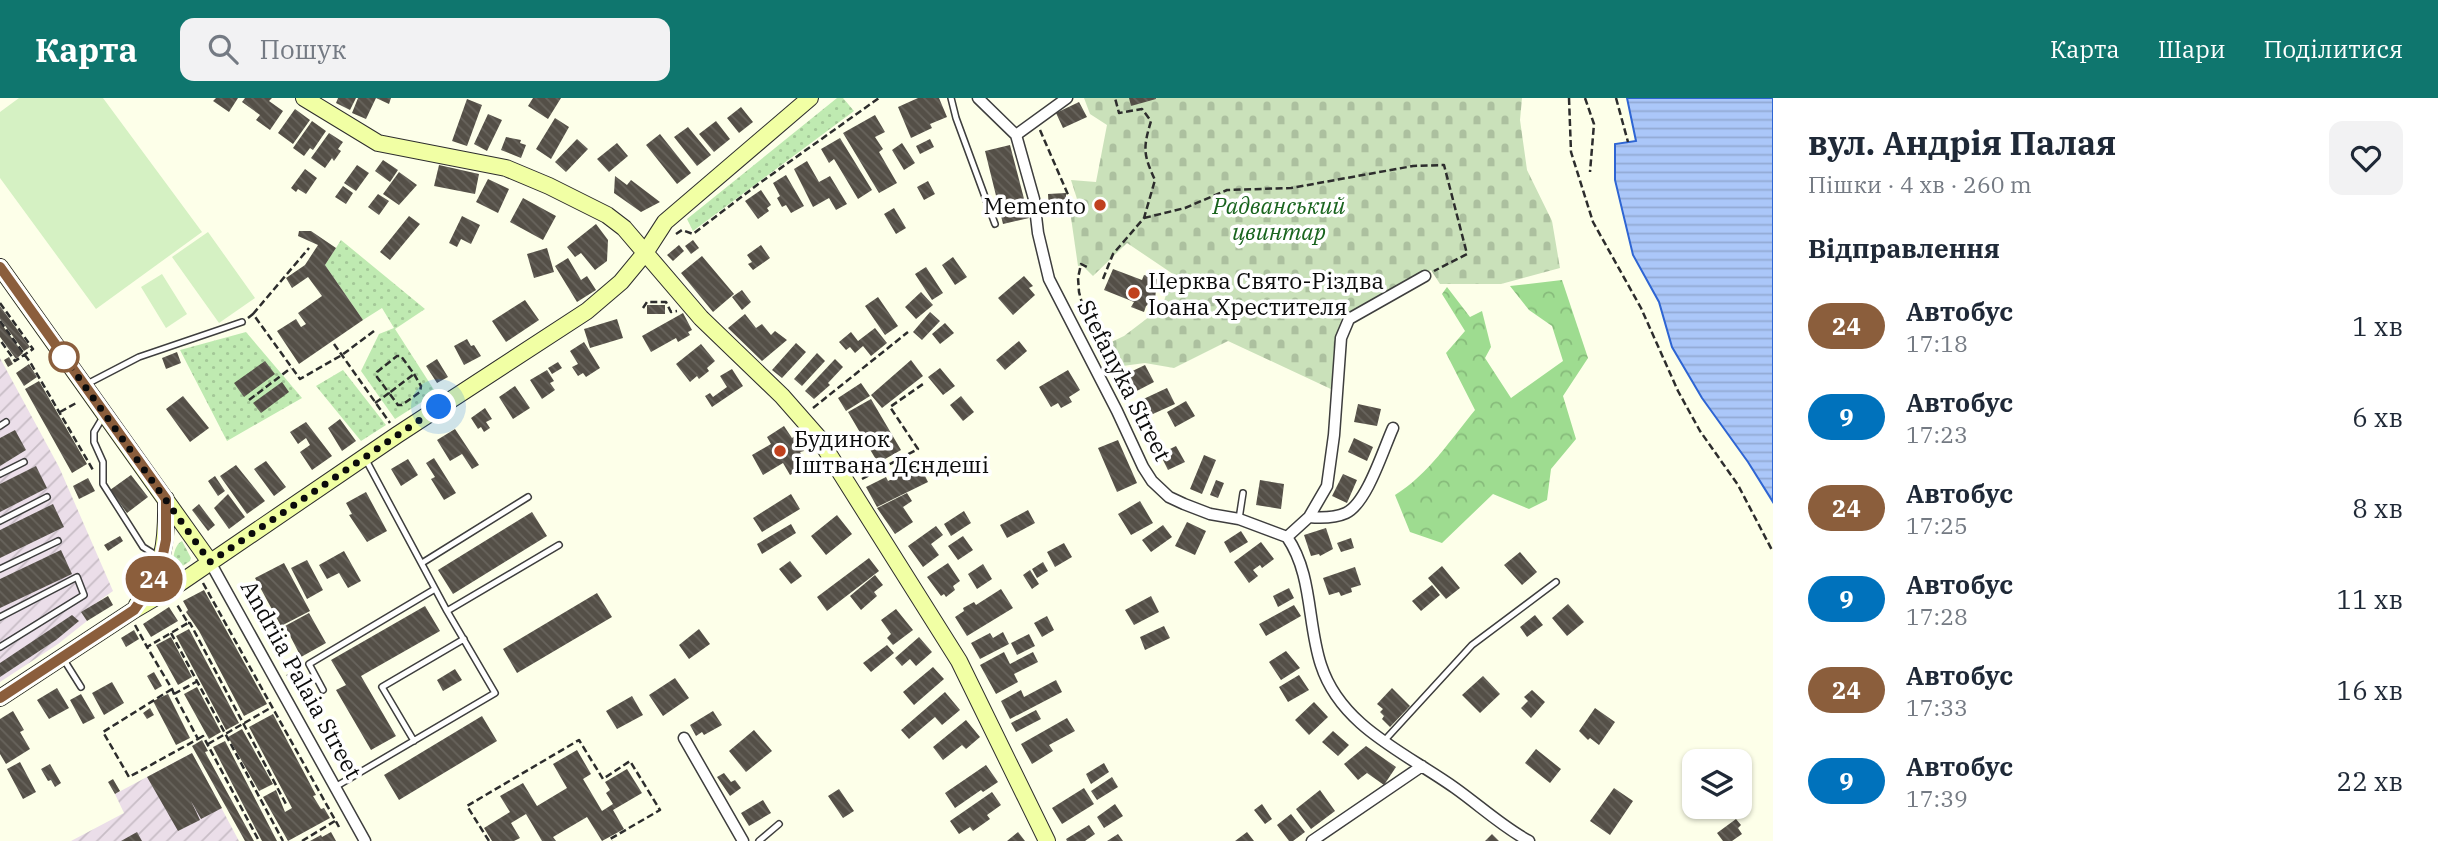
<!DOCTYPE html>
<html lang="uk">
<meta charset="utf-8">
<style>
body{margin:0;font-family:"IBM Plex Serif",serif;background:#f2f2f3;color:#1f2937;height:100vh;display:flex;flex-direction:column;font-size:26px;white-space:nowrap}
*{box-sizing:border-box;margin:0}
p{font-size:23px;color:#747a83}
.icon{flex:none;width:38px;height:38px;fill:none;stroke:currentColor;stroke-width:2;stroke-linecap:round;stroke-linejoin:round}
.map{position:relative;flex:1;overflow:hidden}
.details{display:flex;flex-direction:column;background:#fff;width:665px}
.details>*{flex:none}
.badge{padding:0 14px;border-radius:23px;font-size:24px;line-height:46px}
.fabs{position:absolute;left:1682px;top:651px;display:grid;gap:14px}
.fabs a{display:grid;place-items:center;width:70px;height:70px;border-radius:14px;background:#fff;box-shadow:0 2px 5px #0004;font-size:35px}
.you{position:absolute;width:35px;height:35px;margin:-18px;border:5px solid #fff;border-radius:50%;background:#1a73e8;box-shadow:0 0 0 10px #1a73e833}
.map>.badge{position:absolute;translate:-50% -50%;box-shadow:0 0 0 4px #fff}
h2{padding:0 35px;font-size:26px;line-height:63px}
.round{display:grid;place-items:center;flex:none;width:74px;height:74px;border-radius:14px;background:#f2f2f3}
.head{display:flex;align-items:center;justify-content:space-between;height:119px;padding:0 35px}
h1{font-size:33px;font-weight:700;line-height:52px}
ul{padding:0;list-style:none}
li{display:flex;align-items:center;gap:21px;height:91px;padding:0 35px}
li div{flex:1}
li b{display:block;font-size:26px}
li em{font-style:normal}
li .badge{min-width:77px;font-weight:700;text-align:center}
header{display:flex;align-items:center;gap:42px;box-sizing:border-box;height:98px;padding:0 35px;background:#0f766e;color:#fff}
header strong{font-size:33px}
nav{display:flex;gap:38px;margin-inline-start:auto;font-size:24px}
.search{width:490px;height:63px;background:#f2f2f3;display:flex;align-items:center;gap:18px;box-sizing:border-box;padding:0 24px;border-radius:14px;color:#747a83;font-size:26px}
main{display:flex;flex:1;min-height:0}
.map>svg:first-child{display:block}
</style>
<header>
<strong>Карта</strong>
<div class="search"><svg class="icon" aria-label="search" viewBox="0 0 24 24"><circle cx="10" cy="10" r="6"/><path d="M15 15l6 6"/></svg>Пошук</div>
<nav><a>Карта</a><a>Шари</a><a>Поділитися</a></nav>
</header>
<main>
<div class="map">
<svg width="1773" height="743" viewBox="0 0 1773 743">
<defs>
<pattern id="industrial-furrows" width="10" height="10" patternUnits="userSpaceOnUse" patternTransform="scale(1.75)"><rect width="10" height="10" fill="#ebdee9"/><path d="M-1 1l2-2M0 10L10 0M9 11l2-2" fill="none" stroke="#c8bdc6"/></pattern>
<pattern id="grass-dots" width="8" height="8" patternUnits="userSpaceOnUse" patternTransform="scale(1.75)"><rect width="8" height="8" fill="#bfeab1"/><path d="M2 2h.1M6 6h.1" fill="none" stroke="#a3c797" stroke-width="1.8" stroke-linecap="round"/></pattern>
<pattern id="forest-crowns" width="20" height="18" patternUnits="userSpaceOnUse" patternTransform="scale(1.75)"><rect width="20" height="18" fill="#9edc90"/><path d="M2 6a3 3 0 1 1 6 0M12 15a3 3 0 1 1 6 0" fill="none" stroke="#87bb7b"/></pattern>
<pattern id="cemetery-stones" width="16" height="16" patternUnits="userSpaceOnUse" patternTransform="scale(1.75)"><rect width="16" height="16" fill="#cae1ba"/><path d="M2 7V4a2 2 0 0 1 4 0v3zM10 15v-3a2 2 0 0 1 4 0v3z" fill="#acc09f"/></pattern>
<pattern id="water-rules" width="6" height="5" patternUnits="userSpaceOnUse" patternTransform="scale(1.75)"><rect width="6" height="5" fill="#abc7f9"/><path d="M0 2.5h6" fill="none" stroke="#92aad4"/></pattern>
<pattern id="building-back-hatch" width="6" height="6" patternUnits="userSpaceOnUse" patternTransform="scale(1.75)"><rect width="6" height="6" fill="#544f47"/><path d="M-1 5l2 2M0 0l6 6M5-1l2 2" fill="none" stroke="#68645d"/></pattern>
</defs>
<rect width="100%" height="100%" fill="#fdffe9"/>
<path fill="url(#industrial-furrows)" d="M0 260 59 369 113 493 82 515 87 523 58 546 0 584Z
M192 655 239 743H71L124 715 115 696Z"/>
<path fill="url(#grass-dots)" d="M837 0H843L854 13 693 133 687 121Z
M341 142 425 211 395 231 436 295 395 321 361 273 379 236 394 230 382 210 363 222 325 167Z
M246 234 302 300 227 343 180 252Z
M343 272 386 327 361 343 316 288Z
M182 443 191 460 190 463 178 471 174 469C172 462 174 447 182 443Z"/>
<path fill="url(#forest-crowns)" d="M1562 182 1588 260 1563 298 1576 341 1551 371 1547 402 1529 411 1493 396 1442 445 1410 434 1395 397C1428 377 1451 341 1475 312L1446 255 1465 233 1442 196 1447 189 1470 219 1482 213 1491 249 1485 260 1511 300 1563 263 1552 228 1529 212 1510 188Z"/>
<path fill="url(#cemetery-stones)" d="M1084 0H1522L1520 22 1527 72 1552 123 1560 170 1501 186H1440L1431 172 1341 222 1333 292 1228 243 1174 270 1145 265 1115 269 1103 248 1124 238 1162 209 1173 176 1127 145 1093 178 1083 168H1078L1069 106 1077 101 1071 82 1096 84 1107 27 1090 16Z"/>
<path fill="#d5f1c3" d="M19 0H103L202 134 96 211 0 80V14Z
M208 134 255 200 219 225 172 159Z
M162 176 187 216 166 230 141 189Z"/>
<path fill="url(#water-rules)" stroke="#2e65d3" stroke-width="2" d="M1627 0H1773V404L1748 364 1702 300 1672 249 1659 204 1633 157 1615 82V46L1636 43Z"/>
<path fill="url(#building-back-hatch)" d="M216 0H238L229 14 213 3Z
M245 0H272L269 3 283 13 270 32 256 22 260 17 242 4Z
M338 0H356L350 12 336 5Z
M358 0H391L389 6 376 0 366 21 352 15Z
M533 0H561L548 21 528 8Z
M918 0H939L947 19 930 26 932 30 911 40 898 9Z
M1129 0H1156V1L1131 8Z
M467 1 482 7 467 48 452 43Z
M1079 4 1087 19 1063 30 1056 15Z
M741 9 753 24 739 35 727 20Z
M295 11 310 22 293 46 278 35Z
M488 16 502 22 487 53 474 46Z
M875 17 885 34 875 39 883 51 879 54 897 85 879 95 843 35Z
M555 20 569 29 551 61 536 51Z
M312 23 326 33 313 52 310 50 304 58 293 50Z
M716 23 730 41 714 54 699 36Z
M688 29 711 57 697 68 674 39Z
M329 35 343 44 338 51 341 53 334 63 332 60 325 70 311 60Z
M660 36 691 75 677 86 646 47Z
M506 39 521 42 520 45 526 47 521 60 501 52Z
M840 40 872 92 858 101 834 61 829 65 821 51Z
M577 41 588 51 566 74 555 64Z
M930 41 934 49 920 56 916 48Z
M617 45 628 58 609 74 597 61Z
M902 45 915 65 904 72 892 52Z
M1010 47 1029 120 1003 126 985 53Z
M383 62 398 72 390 84 375 73Z
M807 63 819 84 830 78 847 106 836 112 829 100 813 109 794 71Z
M357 67 369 75 356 93 344 85Z
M439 67 479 76 475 96 434 88Z
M305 71 317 80 306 96 298 91 296 94 291 90Z
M399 74 417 87 399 107 383 96Z
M786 77 804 108 791 115 786 107 782 109 777 100 780 98 773 85Z
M615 78 627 87 631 82 660 104 641 114 614 95Z
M488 81 509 91 498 115 476 104Z
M928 83 935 96 924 102 917 89Z
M343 88 353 95 346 106 335 99Z
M761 92 771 107 767 110 769 113 758 121 745 103Z
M1066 95V109H1057V113L1049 114 1048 96Z
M378 96 389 103 379 117 368 109Z
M523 100 556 118 543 142 510 124Z
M894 110 906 130 896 136 884 116Z
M409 118 420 126 390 162 380 154Z
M462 118 480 127 471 146 461 141 457 149 449 145Z
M596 126 608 142 607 163 595 172 581 155 575 159 567 149Z
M299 133H311L336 150 325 167 363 222 299 266 277 233 296 221 301 229 306 226 298 215 322 198 308 179 292 190 286 180 305 167 318 147 298 138Z
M693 142 699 150 691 156 685 148Z
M679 147 684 153 673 163 667 157Z
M761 147 770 160 753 172 748 166 752 164 747 157Z
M547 150 554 174 534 180 527 156Z
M702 158 734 196 713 214 681 175Z
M953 159 967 179 955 187 942 167Z
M568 160 581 182 587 178 596 192 577 204 555 168Z
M926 169 943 195 932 202 915 176Z
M1113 171 1142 182 1144 177 1157 181 1155 202 1146 208 1144 214 1131 209 1134 204 1104 192Z
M1024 178 1033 188 1029 190 1035 197 1013 217 998 200Z
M742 192 751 204 742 212 732 199Z
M921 194 933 207 916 221 905 209Z
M878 199 898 228 885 237 865 208Z
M525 202 539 222 506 244 492 223Z
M647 207H665V216H647Z
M0 208 30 249 24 253 0 221Z
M930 214 940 223 922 242 913 234Z
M683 215 692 232 688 234 690 237 678 244 676 240 651 254 642 238Z
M745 216 756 230 762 226 771 237 775 233 787 242 762 263 728 230Z
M617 221 623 240 590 250 584 231Z
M0 224 23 255 16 261 0 239Z
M945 225 954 235 940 246 932 236Z
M875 230 887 245 871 258 863 248 855 255 850 249 846 252 839 244 851 234 858 243Z
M467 241 471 248 474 247 481 258 464 267 454 248Z
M1019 243 1027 253 1005 272 996 262Z
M584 244 600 270 586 279 583 275 578 278 572 269 578 266 570 253Z
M796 245 806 254 782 280 772 272Z
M701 246 715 263 707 270 709 273 699 281 697 278 690 284 676 266Z
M177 254 181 265 166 271 162 260Z
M817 255 825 263 802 288 794 281Z
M9 259 13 266 8 269 4 262Z
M437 261 448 279 437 285 426 268Z
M835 261 843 269 828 285 830 287 814 301 805 293Z
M911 262 923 278 882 310 871 297Z
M265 263 275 276 244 299 234 285Z
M558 264 562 270 552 276 548 270Z
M29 266 37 279 24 288 16 275Z
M1145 267 1154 284 1131 296 1122 278Z
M940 270 955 288 943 297 928 279Z
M732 271 743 288 712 309 705 298 710 295 713 299 727 289 720 278Z
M547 272 554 283 550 285 555 292 542 301 530 282Z
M1068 272 1080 292 1069 299 1072 304 1061 310 1058 305 1051 309 1039 289Z
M39 283 87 366 72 375 25 291Z
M282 284 289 294 261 315 253 305Z
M861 285 870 298 846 313 838 300Z
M515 288 530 310 513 321 499 299Z
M1167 290 1175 306 1144 320 1137 304Z
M183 298 209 330 190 344 166 311Z
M961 298 974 314 963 323 950 307Z
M871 301 901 352 878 365 848 314Z
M1186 303 1195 318 1175 329 1167 314Z
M1358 306 1381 311 1377 328 1354 324Z
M485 310 492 321 486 324 490 330 484 334 481 329 478 331 471 320Z
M340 321 356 343 342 353 328 330Z
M306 324 332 358 312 372 300 354 310 347 306 340 298 346 290 334Z
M784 328 792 340 795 338 804 353 800 354 808 367 790 377 783 365 763 377 752 357 771 346 767 339Z
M455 331 479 367 472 371 462 356 450 363 437 342Z
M15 332 26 352 0 368V340Z
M1354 340 1373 349 1367 363 1348 354Z
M1118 342 1137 385 1117 394 1098 350Z
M1176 348 1185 364 1168 372 1160 356Z
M1204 357 1216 362 1202 396 1190 391Z
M434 360 456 395 444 402 431 381 435 379 426 365Z
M408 361 418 377 401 388 391 371Z
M266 363 286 389 274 398 254 371Z
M236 367 265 403 247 416 220 378Z
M36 368 47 390 0 414V386Z
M920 368 928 384 877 409 866 389 886 379 888 383Z
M1343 376 1357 382 1347 405 1332 398Z
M131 377 148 399 127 415 110 392Z
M215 378 225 393 218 398 208 383Z
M88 380 95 393 79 401 73 388Z
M1216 382 1224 385 1218 400 1210 397Z
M1260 382 1284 386 1281 411 1256 407Z
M366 394 387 433 367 444 349 417 352 416 346 405Z
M907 395 912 403 903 409 913 424 895 436 877 410Z
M228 396 245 419 229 431 214 410Z
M791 396 800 411 762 434 753 420Z
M1140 403 1153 425 1131 437 1118 416Z
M53 406 64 429 0 460V432Z
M199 406 215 427 208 433 192 412Z
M1028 412 1035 425 1007 440 1000 427Z
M964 413 971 425 951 438 944 426Z
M532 414 547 438 453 496 438 472Z
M837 417 852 436 826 457 811 438Z
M1187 424 1206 433 1195 457 1175 448Z
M791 426 796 435 762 456 757 446Z
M1163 427 1172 439 1151 454 1142 442Z
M936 428 943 437 931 446 939 457 923 469 908 448Z
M1326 430 1333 451 1320 458 1319 456 1311 458 1304 437Z
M1241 433 1248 444 1230 455 1224 444Z
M120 438 123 443 108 453 104 447Z
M963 438 973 452 958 462 948 448Z
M1351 440 1354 450 1341 454 1337 445Z
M1261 444 1274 461 1262 470 1260 467 1253 472 1258 478 1249 485 1234 464Z
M1064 445 1072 459 1055 469 1047 454Z
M61 452 72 476 0 510V481Z
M344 453 361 483 348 490 339 475 327 481 319 467Z
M1520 454 1537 474 1522 487 1504 467Z
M869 460 879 473 827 513 817 499Z
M307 462 323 492 307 501 291 470Z
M790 463 802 478 791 486 779 471Z
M1043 464 1048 473 1037 480 1032 471Z
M284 465 310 513 281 528 255 480Z
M948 465 960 483 953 488 955 492 946 499 944 496 941 498 927 479Z
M983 466 992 481 977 491 968 476Z
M1442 468 1460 490 1446 501 1428 480Z
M1355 469 1361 487 1351 490 1352 494 1341 498 1339 494 1329 497 1323 480Z
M1030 472 1039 486 1032 491 1023 477Z
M875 477 883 487 874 494 877 498 861 512 850 498Z
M1432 487 1440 497 1421 513 1412 503Z
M1289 490 1294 500 1278 509 1273 498Z
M1001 491 1013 510 967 538 955 519 964 513 963 510 974 504 976 507Z
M204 492 267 606 244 618 199 533 186 514 188 512 183 503Z
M597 495 612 519 517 575 503 551Z
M108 498 113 507 87 523 81 514Z
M1151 498 1159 514 1134 527 1125 512Z
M1568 506 1584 524 1567 538 1552 520Z
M1294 507 1301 518 1266 538 1259 526Z
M425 508 440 533 361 578 396 638 371 652 336 592 346 587 331 562Z
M169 509 178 523 151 539 143 526Z
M896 511 913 532 893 547 887 540 891 536 881 522Z
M309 515 326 545 301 559 285 528Z
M72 517 79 523 56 542 0 579V565Z
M1535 517 1543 527 1527 539 1520 529Z
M1047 518 1054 532 1042 539 1034 525Z
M1164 528 1170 540 1145 552 1140 539Z
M189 531 239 625 226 632 176 538Z
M699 531 710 546 689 561 679 547Z
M134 532 139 541 126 549 121 540Z
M1003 534 1009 546 980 561 971 545 990 535 993 540Z
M1029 536 1035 548 1017 557 1011 545Z
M171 539 192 579 178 587 156 547Z
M919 539 932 554 916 568 910 561 902 568 895 560Z
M887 547 894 555 871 574 863 565Z
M1286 553 1300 570 1281 582 1269 564Z
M1004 554 1010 566 1033 554 1038 564 1014 576 1018 584 996 596 980 567Z
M933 569 944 581 914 607 903 594Z
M455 571 462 582 443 593 437 582Z
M154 574 162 588 155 592 147 578Z
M1299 577 1309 592 1288 604 1279 589Z
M1483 578 1500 596 1480 615 1462 597Z
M675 580 689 600 663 618 649 597Z
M1056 582 1062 594 1010 621 1001 603 1021 592 1024 599Z
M112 584 124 605 104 617 92 595Z
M197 589 221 634 209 641 184 596Z
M57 590 69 610 49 621 37 602Z
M1392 590 1410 608 1390 629 1382 621 1384 618 1380 614 1383 611 1377 606Z
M1532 592 1545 604 1531 620 1521 610 1528 603 1524 599Z
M945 594 960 612 942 627 935 619 909 641 901 632Z
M81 596 95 620 83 626 70 602Z
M168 596 190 640 176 647 153 603Z
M632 598 643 617 617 631 606 613Z
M1314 604 1328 619 1309 637 1295 622Z
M150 610 154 617 147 621 143 615Z
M1595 610 1615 624 1599 647 1590 640 1588 642 1579 633Z
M1036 612 1041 621 1016 634 1011 625Z
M13 613 24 632 20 634 30 651 6 666 0 656V621Z
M713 613 722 627 704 637 702 634 696 638 690 627Z
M273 616 316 697 313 698 321 711 324 710 330 720 288 743 263 699 276 692 285 714 292 710 249 629Z
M482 618 497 643 399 702 384 677Z
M1067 620 1075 633 1049 647 1053 653 1032 666 1021 646Z
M966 622 980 639 966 651 962 647 943 662 933 649Z
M242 631 273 686 259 693 228 639Z
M754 632 772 653 746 674 729 653Z
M1333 633 1349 647 1338 658 1322 644Z
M202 642 208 653 205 654 254 743H245L192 648Z
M225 643 277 743H262L213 649Z
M1366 648 1396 669 1384 687 1367 675 1358 682 1344 666Z
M1536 651 1561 671 1550 685 1525 665Z
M577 652 591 676 583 681 602 713 613 706 606 695 610 692 605 684 627 671 642 695 613 712 624 731 602 743 587 719 553 739 556 743H542L526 716 511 725 520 740 514 743H492L484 730 510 714 500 698 523 685 537 708 567 690 553 666Z
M192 655 222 710 201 721 191 703 200 722 178 733 147 679Z
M20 664 36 694 23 701 7 671Z
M1104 665 1109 674 1091 686 1086 676Z
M50 666 61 685 55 689 51 682 48 683 41 671Z
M986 667 998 684 983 694 981 692 955 710 945 695Z
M724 675 731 684 735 682 741 690 730 698 717 679Z
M1112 679 1118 689 1097 702 1091 693Z
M113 681 120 693 115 696 108 684Z
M1084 690 1094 706 1062 726 1052 710Z
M1614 690 1633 703 1610 737 1590 723Z
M839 691 854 713 843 720 828 698Z
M1320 692 1335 713 1311 731 1296 711Z
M992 694 1001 707 987 717 990 721 973 733 970 729 959 736 950 723Z
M763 702 771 715 749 728 741 715Z
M1115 706 1123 718 1104 730 1097 719Z
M1262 706 1272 721 1265 726 1254 712Z
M1291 716 1305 734 1293 743H1289L1277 727Z
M1736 721 1741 727 1738 730 1742 736 1732 743H1723L1717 735Z
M1089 727 1095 736 1085 743H1067L1066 741Z
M137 734 142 743H121Z
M331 734 336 743H310L321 737 322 739Z
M1018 734 1025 743H1007Z
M1247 734 1254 743H1235Z
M1118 736 1123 743H1107Z
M1492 736 1499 743H1485Z"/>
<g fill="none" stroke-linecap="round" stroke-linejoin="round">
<g stroke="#3e3e3e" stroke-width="8">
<path id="lane" d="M951 0 956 20 995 126
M87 286 139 259 242 224
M103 319 94 334V344L103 364V386L143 449 159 459
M0 328 6 324
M0 376 24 364
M1239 421 1243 395
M0 423 47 399
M422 465 528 399
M0 471 58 443
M447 513 559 447
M0 519 77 479 84 497 0 549
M64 562 81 589
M323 592 309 566 435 491
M414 643 382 589 464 541
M1384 643 1472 547 1556 484
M335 689 495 595 447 513 366 362
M759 743 779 726"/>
</g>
<g stroke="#3e3e3e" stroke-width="13">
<path id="street" d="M978 0 1016 37 1034 101 1038 135 1049 181 1117 313 1143 369 1152 383 1169 399 1184 406 1210 416 1239 421 1287 439C1313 477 1307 525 1321 567 1341 629 1406 655 1455 690 1479 707 1504 730 1529 743
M1016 37 1067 0
M1309 419C1321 420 1335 420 1346 415 1367 405 1383 352 1393 330
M1287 439 1309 419 1327 388 1334 337 1341 240 1349 221 1425 178
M210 464 365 743
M684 640 743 743
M1312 743 1422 668"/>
</g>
<g stroke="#2d2d2d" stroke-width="18">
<path id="secondary" d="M304 0 378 45 506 70 549 88 607 117 624 130 701 220 782 298 818 339 959 563 1047 743
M0 169 210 464
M137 507C164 469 167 446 166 401
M0 600 134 512 180 485 397 337 587 213 621 184 645 155 665 124 810 0"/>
</g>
<path stroke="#2d2d2d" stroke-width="2.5" stroke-dasharray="7 3.5" stroke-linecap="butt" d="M1569 0 1571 54 1593 124 1641 210 1678 293 1700 333 1738 387 1773 454
M1585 0 1594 26 1590 74
M1616 0 1628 44
M1040 32 1069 99
M1074 115 1080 113
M1144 120 1185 110 1227 92 1291 90 1413 68 1444 67 1467 156 1434 173
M676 136 682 132 693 136 757 87 879 0
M1103 181 1113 156 1144 120 1155 82C1143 56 1143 50 1151 23L1142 11 1119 15 1115 0
M0 205 33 251 15 263 0 242
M643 210 647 204H666L671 214 677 213
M253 216 309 150
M248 220 253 216 300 281 342 257 374 233
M0 223 30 264 93 372
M1088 228 1079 194 1078 180 1081 166 1089 170
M334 246 390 325
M414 276 421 288 420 294 402 307H398L389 295Z
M249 302 291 270
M375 305 389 295 377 279V274L397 258H401L414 276
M813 310 908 234
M60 314 78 304
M862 381 918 351 890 309 923 286
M203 485 339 729
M188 525H190L287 708
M135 527 147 549
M171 535 283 743
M287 578 303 569
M172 591 103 634 129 679 198 641 174 596 172 591 147 549 188 525 176 505
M174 596 196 584
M198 641 203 638 259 743
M208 646 272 609
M302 743 335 723
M489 743 467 708 579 642 603 681 630 663 660 712 610 741 612 743"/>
<use href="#lane" stroke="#fff" stroke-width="5"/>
<use href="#street" stroke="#fff" stroke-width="10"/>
<use href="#secondary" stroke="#f1ffa4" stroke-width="16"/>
</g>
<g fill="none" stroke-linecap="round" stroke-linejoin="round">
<g stroke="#fff" stroke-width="16">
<path id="line" d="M0 169 166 401V442L162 461 153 485 134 512 0 600"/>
</g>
<use href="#line" stroke="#8b5e3c" stroke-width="10"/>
<path stroke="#0b0b0b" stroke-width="7" stroke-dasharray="0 12.6" d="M64 259 210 464 439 309"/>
</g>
<g fill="#c0411e" stroke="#fff" stroke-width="2.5">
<circle cx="1100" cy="107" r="7"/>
<circle cx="1134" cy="195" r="7"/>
<circle cx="780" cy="353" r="7"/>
</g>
<circle fill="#fff" stroke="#8b5e3c" stroke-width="3.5" cx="64" cy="259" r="14"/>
<g text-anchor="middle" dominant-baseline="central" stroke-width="7" stroke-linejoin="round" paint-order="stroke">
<g font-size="23" fill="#0b0b0b" stroke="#fff" text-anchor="start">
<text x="1086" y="107" text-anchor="end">Memento</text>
<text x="1148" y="182">Церква Свято-Різдва<tspan x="1148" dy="26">Іоана Хрестителя</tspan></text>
<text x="794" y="340">Будинок<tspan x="794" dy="26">Іштвана Дєндеші</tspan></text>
</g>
<g font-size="23" font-style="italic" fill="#19641e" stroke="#fff">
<text x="1279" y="107">Радванський<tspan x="1279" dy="26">цвинтар</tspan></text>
</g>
<g font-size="23" fill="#0b0b0b" stroke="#fff">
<text transform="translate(1125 282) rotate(63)">Stefanyka Street</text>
<text transform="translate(302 581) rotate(61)">Andriia Palaia Street</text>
</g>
</g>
</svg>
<div class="fabs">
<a><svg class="icon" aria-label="layers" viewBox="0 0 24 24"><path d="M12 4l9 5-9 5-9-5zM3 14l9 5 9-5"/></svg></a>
</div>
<div class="you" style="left:439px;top:309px"></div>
<b class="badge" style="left:154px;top:481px;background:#8b5e3c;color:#fff">24</b>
</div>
<section class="details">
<div class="head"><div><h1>вул. Андрія Палая</h1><p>Пішки · 4 хв · 260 m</p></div><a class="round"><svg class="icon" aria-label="heart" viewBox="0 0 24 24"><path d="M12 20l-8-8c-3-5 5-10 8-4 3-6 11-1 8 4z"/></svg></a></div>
<h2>Відправлення</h2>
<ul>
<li><span class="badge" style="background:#8b5e3c;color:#fff">24</span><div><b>Автобус</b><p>17:18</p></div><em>1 хв</em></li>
<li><span class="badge" style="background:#0072bc;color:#fff">9</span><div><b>Автобус</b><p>17:23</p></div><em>6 хв</em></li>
<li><span class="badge" style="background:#8b5e3c;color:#fff">24</span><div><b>Автобус</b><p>17:25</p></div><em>8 хв</em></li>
<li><span class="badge" style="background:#0072bc;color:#fff">9</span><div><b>Автобус</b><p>17:28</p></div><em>11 хв</em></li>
<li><span class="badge" style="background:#8b5e3c;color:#fff">24</span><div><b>Автобус</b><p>17:33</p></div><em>16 хв</em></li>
<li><span class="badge" style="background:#0072bc;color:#fff">9</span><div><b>Автобус</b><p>17:39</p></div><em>22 хв</em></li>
</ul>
</section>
</main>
